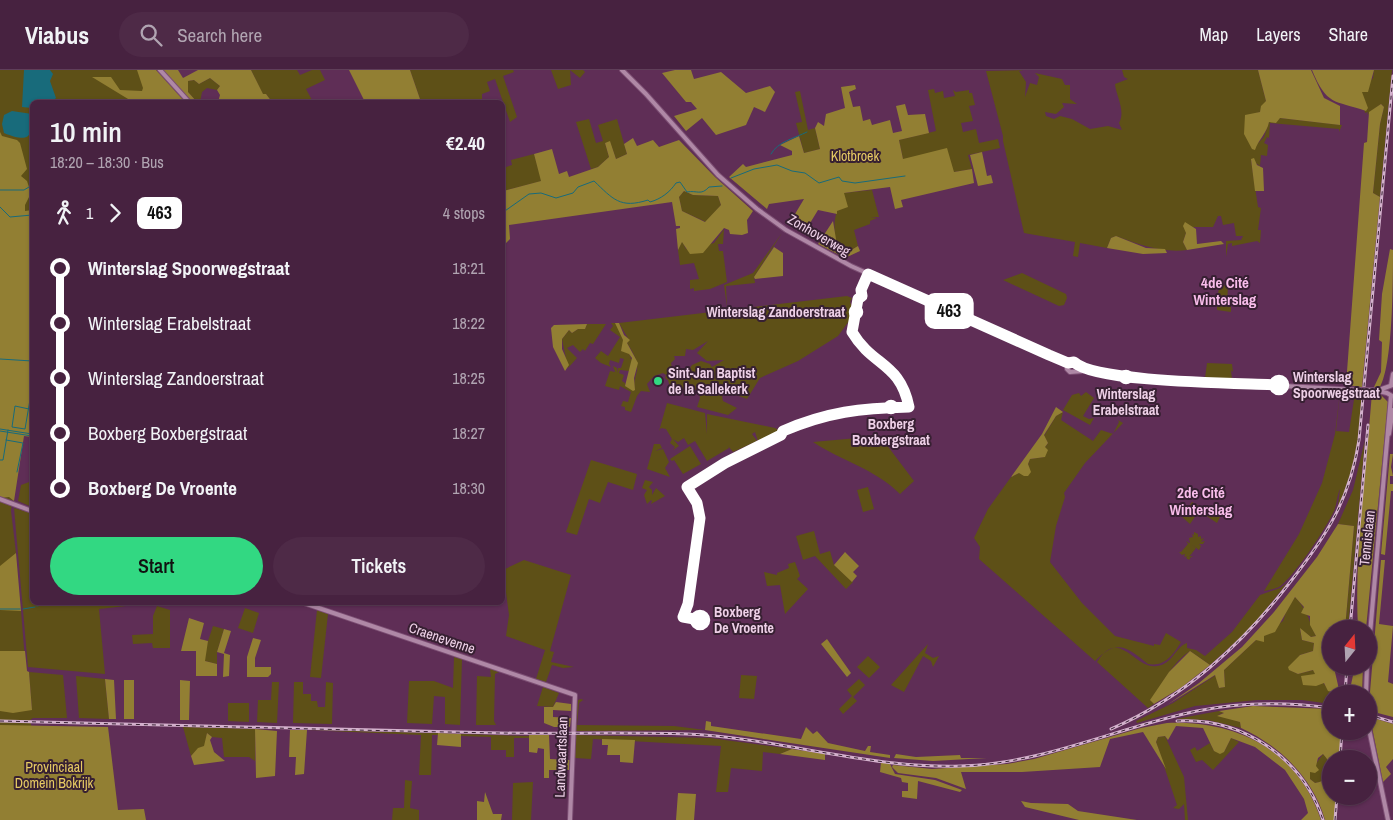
<!DOCTYPE html>
<meta charset="utf-8">
<style>
body{margin:0;font-family:"Archivo Narrow",sans-serif;background:#4e2a47;color:#f1f3f6;height:100vh;display:flex;flex-direction:column;font-size:19px;white-space:nowrap}
*{box-sizing:border-box;margin:0}
p{font-size:16px;color:#b0a4b1}
.icon{flex:none;width:28px;height:28px;fill:none;stroke:currentColor;stroke-width:2;stroke-linecap:round;stroke-linejoin:round}
.map{position:relative;flex:1;overflow:hidden}
.drawer{position:absolute;left:30px;top:30px;width:475px;height:505px;display:flex;flex-direction:column;background:#472240;border-radius:8px;box-shadow:0 1px 4px #0004,0 0 0 1px #5f3f59}
.drawer>*{flex:none}
.badge{padding:0 10px;border-radius:8px;font-size:18px;line-height:32px}
.needle{width:32px;rotate:18deg}
.controls{position:absolute;left:1322px;top:550px;display:grid;gap:10px}
.controls a{display:grid;place-items:center;width:55px;height:55px;border-radius:50%;background:#472240;box-shadow:0 1px 4px #0004,0 0 0 1px #5f3f59;font-size:25px}
.map>.badge{position:absolute;translate:-50% -50%;box-shadow:0 0 0 2px #fff}
.legs{display:flex;align-items:center;gap:8px;height:55px;padding:0 20px;font-size:16px}
.legs p{margin-inline-start:auto}
.headline{display:flex;align-items:center;justify-content:space-between;height:85px;padding:0 20px}
h1{font-size:28px;font-weight:600;line-height:38px}
.primary-button{display:flex;gap:10px;margin-top:auto;padding:10px 20px}
.primary-button a{flex:1;height:58px;border-radius:30px;background:#32d882;color:#111;font-size:20px;font-weight:600;line-height:58px;text-align:center}
.primary-button a+a{background:#4e2a47;color:#f1f3f6}
ul{padding:0 20px;list-style:none}
li{display:flex;align-items:center;gap:18px;height:55px;font-size:19px}
li i{display:grid;place-items:center;width:8px;height:100%;margin:0 6px;background:currentColor}
li i::after{content:'';width:12px;height:12px;margin:-6px;border:4px solid;border-radius:50%;background:#472240}
li p{margin-inline-start:auto}
li:first-child i{background:linear-gradient(#0000 50%,currentColor 0)}
li:last-child i{background:linear-gradient(currentColor 50%,#0000 0)}
header{display:flex;align-items:center;gap:30px;box-sizing:border-box;height:70px;padding:0 25px;background:#472240;border-bottom:1px solid #5f3f59}
header strong{font-size:24px}
nav{display:flex;gap:28px;margin-inline-start:auto;font-size:18px}
.search{width:350px;height:45px;background:#4e2a47;display:flex;align-items:center;gap:12px;box-sizing:border-box;padding:0 18px;border-radius:28px;color:#b0a4b1;font-size:19px}
.map>svg:first-child{display:block}
</style>
<header>
<strong>Viabus</strong>
<div class="search"><svg class="icon" aria-label="search" viewBox="0 0 24 24"><circle cx="10" cy="10" r="6"/><path d="M15 15l6 6"/></svg>Search here</div>
<nav><a>Map</a><a>Layers</a><a>Share</a></nav>
</header>
<div class="map">
<svg width="1393" height="750" viewBox="0 0 1393 750">
<rect width="100%" height="100%" fill="#5f2e56"/>
<path fill="#5e5017" fill-rule="evenodd" d="M0 0H156L185 32H32V362L21 361 11 441 16 483 14 486 21 541 29 640H32L29 602 63 605 67 648H33L30 650 32 659 0 750Z
M251 0H297L300 5 312 0H320L325 10 306 19 313 32H272L266 24 263 25Z
M410 0H513L514 2 503 6 517 47 510 52 495 9 487 12 490 21 482 24V32H421Z
M551 0H583L585 2 580 8 570 0 571 15 558 19Z
M1023 0 1019 1 1026 12 1025 27 1030 13 1037 15 1039 7 1035 3 1062 9 1065 15H1070V29L1077 34 1062 33 1064 37 1056 44 1045 42 1046 46 1054 49 1060 46 1072 49 1090 59 1108 56 1122 60 1119 53C1126 41 1116 26 1115 14L1128 9 1124 7 1122 0H1258L1266 31 1260 42 1254 44 1248 70 1250 73 1257 74 1264 67 1269 52 1280 48 1342 55 1339 62V59L1270 53 1269 68 1267 67 1264 73 1268 75 1267 86 1261 85 1260 96 1251 90 1258 137 1261 138 1258 160H1261L1260 173 1257 171 1232 176V173L1228 174 1226 187V171L1241 170 1243 166H1236L1234 153 1223 155 1221 146H1218L1213 157H1192L1185 153 1186 163 1183 172 1187 180C1163 183 1140 175 1116 166L1111 168 1107 178 1080 173 1078 187 1073 186 1075 172 1024 163 1003 71V66L986 1Z
M1374 0H1392L1380 127 1373 123 1380 54 1384 37 1381 34 1367 45 1368 42 1365 43 1361 22 1373 8Z
M210 8 220 16 217 20 207 18 202 22 200 32H197L188 22V11L194 10 199 14Z
M934 19 935 23 943 21 944 28 955 26 953 20 956 22 969 20V23H972L975 35 969 36 973 51 961 53 963 62 976 59 979 73 998 69 1000 78 968 85 972 99 954 102 903 89 899 70 936 61 928 20Z
M800 21 808 60 815 58 820 79 804 83 796 53 802 52 795 22Z
M589 49 596 73 603 71 598 55 617 49 627 84 616 89 610 72 605 73 609 87 598 97 591 99 576 52Z
M534 84 542 111 503 121V98L512 95 511 90Z
M872 120 879 147H871L877 148 870 151V154L854 160 858 176 848 182 836 175C833 150 834 147 844 123Z
M684 121 693 125 718 126 721 135 706 152 682 141 679 127Z
M724 159 723 174H718L719 181H723L727 212 710 219 694 221V218L690 219V210L699 209 694 193 680 195 678 180 682 171 686 179 714 173Z
M782 163 754 207 755 213 726 216 727 237 724 215 753 203Z
M1022 203 1066 224 1067 228 1064 235 1059 236 1003 210Z
M1220 214 1228 216 1227 235 1231 236V242L1217 240V234H1220V229L1217 228Z
M847 226 852 228 850 232 853 239 849 251 838 266 798 291 760 308 747 329 725 321 722 327 723 331 737 338 728 345 697 337 700 328 698 319 691 321 670 317 668 310 665 308 666 305 663 303 654 306 647 314 650 322 641 321 637 326 631 342 625 340V337L621 336 623 331 628 332 631 322 620 316 619 320 605 316 610 301 615 302 613 296 617 298V303L618 298H621L624 289 620 288 619 293 610 290 609 294 611 297 601 293 595 288 601 281 608 286 620 267 610 260 613 256 611 253H616L633 293 629 301 620 300 619 303 624 305 622 311 625 313V316L635 320C633 311 636 307 637 300 638 289 632 281 627 273L629 270 619 253ZM708 271 697 283 707 291 724 290 712 297 710 294 701 291 692 295 690 298 692 301 686 307 682 303 674 307 671 293 675 289 674 286H685L686 279 693 280Z
M587 254H609H606L593 274 590 273 585 281 583 279 580 282 573 275 567 278 577 288 568 298 562 269 569 260 572 263 578 259H585Z
M1207 293 1232 294 1233 302 1231 300 1232 309 1205 308Z
M1086 322 1094 328 1083 346 1089 349 1094 348 1090 355 1063 340 1072 325 1079 323 1081 326Z
M1340 322 1336 361 1349 362 1355 323 1363 324C1359 364 1356 406 1337 443L1340 419C1337 425 1337 434 1334 441 1326 458 1294 507 1279 517 1275 519 1269 520 1264 521L1299 464 1322 413 1335 364Z
M667 333 705 343 707 364V344L775 358 780 361 758 371 755 362 752 364 757 371 733 382 728 376 729 378 707 391 695 371 688 375 684 368 678 372 673 369 679 376 673 380 675 377 670 373 672 369 666 359 661 358 659 361Z
M1063 342 1061 350 1093 371 1101 360 1113 364 1119 352 1118 350 1123 353 1085 393 1064 423 1065 427 1056 456 1050 492 1082 533 1115 566 1154 576V574L1160 575 1166 563 1181 572C1173 585 1165 597 1148 594 1127 577 1117 568 1095 591L979 489 980 477 974 468 988 439 1011 407 1019 403 1030 402 1028 394 1030 389 1044 387 1045 377 1048 373 1044 366 1056 346Z
M880 366 914 411 900 424C875 399 842 391 813 372Z
M1365 370 1348 559H1345L1354 456 1338 454 1353 420Z
M654 374H660L662 378 655 381 663 379 669 392 665 398 670 407 647 399Z
M690 376 701 394 683 404 674 390 672 391 670 389Z
M591 390 637 404 633 420 608 412 600 433 589 429 577 465 566 462Z
M645 410 653 412 649 417 652 420V425L656 418 665 426 651 434 652 431 651 430 647 434 644 425 647 420 642 418Z
M32 411V437L18 431 21 415Z
M868 417 874 439 863 442 857 420Z
M1192 432 1220 447 1217 453 1199 441 1190 454 1181 446Z
M14 438 31 443 29 450 32 484V532L126 533V536L99 539 105 604 28 597Z
M814 461 820 484 830 481 834 495 853 512 846 519 815 486 803 490 796 466Z
M1194 462 1198 464V467L1201 466V469L1204 468 1201 472 1205 471 1203 474H1199L1201 476 1199 480 1191 474 1196 478 1189 487 1191 486 1193 487H1191L1189 490 1186 488 1187 486 1184 487 1185 484 1182 485 1179 482H1181L1188 474 1186 471 1189 473H1190L1189 468 1193 467 1192 464 1194 465Z
M524 490 571 505 550 581 554 582 551 592 574 597 563 598 552 595 546 612 536 609 545 580 506 566 509 545 503 500Z
M795 492 800 506 797 509 808 519 785 544 780 515 767 516 764 502 777 505V503L789 498 788 494Z
M1287 513 1251 558 1210 595 1190 581C1172 593 1163 613 1151 630L1154 634 1148 638 1097 592C1119 556 1135 600 1157 596 1173 594 1174 578 1187 573V578L1196 580 1205 586 1232 562 1260 525 1280 518Z
M1295 527C1309 542 1308 550 1316 566L1311 567 1300 559 1302 570 1314 573 1313 581 1300 585 1290 600 1298 604 1313 600 1332 624 1331 634 1302 630H1257L1195 636 1137 653 1136 651 1173 633 1216 605 1219 618 1225 617 1224 600 1256 570 1283 551 1287 539Z
M157 536 170 540V578H153L152 573 133 574 132 565 153 564V546Z
M245 538 259 543 253 563 238 558Z
M317 540 328 544 321 608 310 607Z
M213 556 224 559 217 582V594L205 591V580Z
M928 574 925 583 933 588 939 586 933 597 931 591 923 586 904 622 891 615Z
M868 586 880 597 869 608 857 597Z
M454 587 462 589 460 655 445 654V627L434 626 432 654 407 653 409 611H434L453 618Z
M490 599 499 602 495 604 494 651 496 655H476L477 606 491 607Z
M741 605 757 606 754 629 739 628Z
M76 606 105 609 109 649 79 648Z
M859 609 865 615 853 627 857 631 843 644 839 639 852 626 847 620Z
M272 612H279L277 653 257 652 258 630H271Z
M294 612H303V624H311V631H317L318 637H325L326 612 333 613 332 654 293 653Z
M543 617 559 623 553 637 537 636Z
M581 629 586 631 583 630 579 633 577 655 674 656 705 660 574 661 578 630Z
M228 633H249V652L228 651Z
M1219 641 1225 642 1218 645 1240 652 1241 658 1208 650 1176 649Z
M183 657 255 659V691L249 687H224L222 668 212 667 207 663 205 676 198 679 191 686Z
M307 660 438 663V665H432L431 705H419L421 665Z
M461 664 529 666V668H514V687H506V680H491V667L461 666Z
M575 665 710 668 792 679 780 684 763 682 762 701 731 698 728 722H716L721 676 593 669 591 689 575 688Z
M1165 666 1184 707 1188 750H1185L1184 734 1179 739 1173 738 1177 735 1156 672 1158 667Z
M1231 668 1239 672 1213 700 1202 690 1196 692 1190 680 1195 677 1197 681 1210 673 1214 681 1224 682Z
M1323 684C1334 694 1332 711 1315 713L1310 709V702Z
M405 710 412 711 410 738 419 740V750H392L393 738H404Z
M533 712 531 750H512L513 713Z"/>
<path fill="#927f33" fill-rule="evenodd" d="M137 0H156L185 32H133L92 7H111L120 20 142 21 143 18Z
M162 0H178L183 8 198 0H251L263 24H266L272 32H218L220 25 217 20 220 16 210 8 199 14 194 10 188 11V22L197 32H191Z
M349 0H410L421 32H365Z
M675 0H691L694 9 721 2 746 23 770 16 775 22 765 42 754 37 746 55 716 65 702 48 686 61 674 46 697 39 691 32H686L662 3Z
M1258 0H1311L1324 28 1340 36V55L1280 48 1276 53 1269 52C1267 63 1258 70 1255 80L1252 79 1244 64 1245 45 1260 42 1261 36 1266 31Z
M1312 0H1374L1368 22H1362L1368 38 1366 41C1334 30 1327 36 1312 0Z
M855 15 856 19 849 22 853 37 860 36 863 51 870 49 872 55 890 50 893 63 902 61 896 36 905 34 908 45 925 44 929 63 899 70 903 89 947 78 954 102 972 99 974 113 901 130 903 137 895 139 890 117 844 123 848 137 837 141V144L818 140 804 163 789 154 804 129 769 134 767 139 729 107 743 94 746 97 792 85V81L780 75 799 66 804 83 820 79 815 58 818 52 824 56 826 44 845 38 841 17Z
M1381 34 1384 37 1380 54 1373 123 1380 127 1362 317 1346 315 1364 73 1367 72 1369 42Z
M0 62 2 66 17 70 20 73 27 99 21 106 27 111 31 123 25 135V141L32 140V367L24 366 14 431 9 427 0 428Z
M633 68 637 76 653 70 659 77 679 70 715 107 753 141 747 150 748 163 742 165 730 164 729 160 724 158 703 183 690 184 682 172 678 180 676 159 680 158V156H676L672 132 509 155 510 169 503 176V121L541 111 534 84 552 79 559 104 567 101 569 107 598 97 609 87 605 73 610 71 616 89 627 84 624 74ZM684 121 693 125 718 126 721 135 705 152 682 141 679 127Z
M982 82 987 106 991 105 993 113 978 116 970 85Z
M1254 88 1257 95 1263 98 1264 121H1255L1251 89Z
M833 151 837 175 848 182 858 176 860 181 845 188 818 174Z
M1185 152 1196 159 1197 174 1221 171 1224 174 1187 180 1183 172 1186 163 1183 156Z
M1116 166 1146 178 1165 179 1167 183 1143 184 1107 178 1111 168Z
M774 177 783 183V206L755 209 754 207Z
M1390 179 1393 180C1393 211 1393 294 1380 317H1374L1381 302 1382 272 1379 270 1382 224Z
M615 253H619L624 265 630 270 627 273 638 293 634 308 635 320 633 321 625 316 632 288 629 284 621 281 623 270Z
M587 254 585 259H578L572 263 569 260 562 269V279L569 295 565 301 553 277 551 258 554 255Z
M1372 323 1381 325 1388 332 1366 559H1358C1354 481 1366 401 1372 323Z
M1056 337 1063 342 1056 346 1044 365 1048 373 1045 377 1048 380 1045 387 1030 389 1028 394 1031 402 1028 406H1024L1019 403 1011 407 1042 364Z
M1390 384H1393L1391 397 1393 406H1390V414H1393V421H1391L1385 485 1381 484Z
M1338 454 1354 456 1345 559H1331V596L1340 598 1335 602 1340 624 1328 621 1324 613 1316 616 1303 615 1301 606 1315 604 1313 600 1298 604 1289 600 1288 597 1300 585 1313 581 1314 573 1302 570 1300 558 1311 567 1316 566 1310 555V546L1301 543 1304 537 1295 527 1275 562 1264 566V572L1256 570 1224 600 1225 617 1219 618 1215 605 1167 635 1199 613 1242 577 1274 542 1317 487Z
M845 482 859 496 853 502 857 506 852 512 834 495Z
M16 483 21 541 0 540V496Z
M1381 490H1385L1379 554 1393 556 1388 612 1393 614V647L1370 641 1369 634Z
M189 548 204 553 200 569 208 571 205 591 217 594V606H196V581H181Z
M224 559 231 561 224 583 230 585 229 606 223 607 224 584 217 582Z
M253 568 261 570 255 588V597H271V604L268 607H247V587Z
M827 569 851 603 847 607 821 574Z
M0 581H25L27 601 29 602 32 640 13 643 0 641Z
M1190 581 1210 595 1182 617 1154 634 1150 630 1169 602Z
M1355 596H1363L1362 624H1349Z
M105 609 114 610 116 649H109Z
M124 610H134V649H124Z
M180 610 190 611 189 650H180Z
M556 632 571 634V641L553 640V647L571 648 570 657H554L544 653V637H553Z
M1253 636 1331 639V661H1341L1339 689H1331V726H1336L1334 750H1325C1313 708 1280 676 1241 658L1240 652 1217 646 1224 643 1219 641ZM1323 684C1334 695 1332 711 1315 713L1310 709V702L1315 703 1319 700 1316 696 1318 688Z
M1370 647 1393 654V689L1386 697 1391 704 1383 712Z
M706 651 711 652V656L801 669 806 657 813 664 817 661 828 673 865 681 868 676H871L870 682 890 685V688L705 660Z
M1167 653C1236 650 1298 680 1321 750H1301L1308 743 1304 729 1285 700 1255 677 1231 668 1224 682 1220 684 1214 681 1203 658 1176 656 1168 670 1165 666 1158 667 1156 672 1166 699 1143 662 1110 669 1100 697 1022 702H961L966 719 936 708 898 703 892 697 893 695 932 699 1007 694 1034 689 1141 658Z
M0 655 108 657 118 740 144 739 146 750H0Z
M255 659 277 661 275 706 256 708Z
M290 660H307L304 704 295 705 296 687H289Z
M207 663 212 667 210 670 214 682 225 691 194 695 191 686 198 678 204 676Z
M438 663 461 664V677L437 675Z
M529 665H549L550 689 570 690 569 700H549V708H544V679L538 678 537 683 529 682Z
M602 669 635 670 633 693 620 692V685H607L608 675H602Z
M792 679 825 684V690L780 684Z
M896 684 916 687 960 685 961 688H987L933 691 894 688Z
M881 692 890 694 895 704 935 710 962 720 960 722 918 711 917 729 902 727V721H908V713L902 712 901 708 880 702Z
M485 722 493 744H502L501 750H477V731L484 732Z
M678 723 696 724 694 750H676Z
M1021 731 1031 733 1068 734 1078 741 1137 750H1079L1025 737Z"/>
<path fill="#186b7b" d="M24 0H50L53 4 50 11 56 28 51 32H32V38L22 37Z
M12 41 32 44C33 68 29 73 4 63L2 54 4 45Z"/>
<g fill="none" stroke-linecap="round" stroke-linejoin="round">
<path stroke="#186b7b" stroke-width="1" d="M771 84C777 72 795 68 807 62
M731 108 754 99 777 95 792 101 805 103 819 113 839 107 842 111 855 113 905 106
M0 120H24L29 117
M0 137 10 147 32 145
M502 143 529 124 541 123 556 128 573 123 578 117 594 111C613 129 620 139 648 130L650 132C661 129 670 122 676 113L680 112 687 122C697 120 701 126 709 117L722 116
M0 289 32 291
M29 339 15 336 12 357 25 359 32 318
M0 359 32 364
M0 361 32 366
M6 370 23 373 17 402
M0 390H3L8 360
M66 532H68
M37 536 54 532
M0 539H20
M23 539 35 537"/>
<g stroke="#7c4e73" stroke-width="6">
<path id="secondary" d="M160 0 189 32
M622 0 646 24 718 105 757 139 786 160 851 196 1049 285 1067 296
M1077 296 1097 303 1131 308 1359 320
M1077 300V296L1074 292 1067 294V299L1070 302 1083 301
M1391 315 1393 304
M1374 320 1387 323 1392 326
M1379 320 1393 315
M1389 364 1393 340
M0 429 32 441
M301 532 575 625 570 750
M1369 575 1391 326
M1366 624 1367 596
M1369 659 1388 750"/>
</g>
<use href="#secondary" stroke="#af88a6" stroke-width="4"/>
<g stroke="#d3b1cc" stroke-width="3">
<path id="rail" d="M1350 559 1368 355
M1345 624 1347 596
M1369 645 1393 652
M0 651C166 655 332 660 499 663 561 664 624 662 687 664 779 668 869 699 961 696 1043 694 1118 657 1197 641 1241 632 1287 632 1331 638
M1177 651C1242 647 1303 688 1323 750
M1111 659C1185 627 1242 575 1291 511 1327 465 1350 429 1359 370L1393 6
M1340 689 1342 661
M1335 750 1337 726"/>
</g>
<use href="#rail" stroke="#372032" stroke-width="1" stroke-dasharray="4" stroke-linecap="butt"/>
<g stroke="#7c4e73" stroke-width="6" stroke-linecap="butt">
<path id="secondary-bridge" d="M1359 320H1374"/>
</g>
<use href="#secondary-bridge" stroke="#af88a6" stroke-width="4"/>
</g>
<g fill="none" stroke-linecap="round" stroke-linejoin="round">
<g stroke="#fff" stroke-width="11">
<path id="line-1" d="M700 550 683 547 688 534 700 448 697 433 687 417 725 393 781 365 783 361C827 342 861 338 909 337 900 292 873 297 852 262L858 229 862 226 861 220 868 204 1049 285 1068 293 1074 292C1095 313 1242 313 1279 315"/>
</g>
<use href="#line-1" stroke="#fff" stroke-width="8"/>
</g>
<g fill="#fff" stroke="#fff" stroke-width="2.5">
<circle cx="856" cy="242" r="6"/>
<circle cx="1126" cy="307" r="6"/>
<circle cx="1279" cy="315" r="9"/>
<circle cx="891" cy="337" r="6"/>
<circle cx="700" cy="550" r="9"/>
</g>
<circle fill="#32d882" stroke="#372032" stroke-width="2" cx="658" cy="311" r="5"/>
<g text-anchor="middle" dominant-baseline="central" stroke-width="4" stroke-linejoin="round" paint-order="stroke">
<g font-size="14" fill="#e7cb63" stroke="#372032">
<text x="855" y="86">Klotbroek</text>
<text x="54" y="697">Provinciaal<tspan x="54" dy="16">Domein Bokrijk</tspan></text>
</g>
<g font-size="14" fill="#eed0e7" stroke="#372032">
<text transform="translate(819 165) rotate(30)">Zonhoverweg</text>
<text transform="translate(1367 468) rotate(-84)">Tennislaan</text>
<text transform="translate(442 568) rotate(19)">Craenevenne</text>
<text transform="translate(561 687) rotate(-88)">Landwaartslaan</text>
</g>
<g font-size="14" font-weight="bold" fill="#eed0e7" stroke="#372032" text-anchor="start">
<text x="845" y="242" text-anchor="end">Winterslag Zandoerstraat</text>
<text x="1293" y="307">Winterslag<tspan x="1293" dy="16">Spoorwegstraat</tspan></text>
<text x="1126" y="324" text-anchor="middle">Winterslag<tspan x="1126" dy="16">Erabelstraat</tspan></text>
<text x="891" y="354" text-anchor="middle">Boxberg<tspan x="891" dy="16">Boxbergstraat</tspan></text>
<text x="714" y="542">Boxberg<tspan x="714" dy="16">De Vroente</tspan></text>
</g>
<g font-size="14" font-weight="bold" fill="#eed0e7" stroke="#372032" text-anchor="start">
<text x="668" y="303">Sint-Jan Baptist<tspan x="668" dy="16">de la Sallekerk</tspan></text>
</g>
<g font-size="15" font-weight="bold" fill="#f9bdeb" stroke="#372032">
<text x="1225" y="212">4de Cité<tspan x="1225" dy="17">Winterslag</tspan></text>
<text x="1201" y="422">2de Cité<tspan x="1201" dy="17">Winterslag</tspan></text>
</g>
</g>
</svg>
<div class="controls">
<a><svg class="needle" viewBox="-14 -14 28 28"><path d="M0-13l5 13h-10z" fill="#e53935"/><path d="M0 13l5-13h-10z" fill="#b0a4b1"/></svg></a>
<a>+</a>
<a>−</a>
</div>
<b class="badge" style="left:949px;top:241px;background:#fff;color:#111">463</b>
<section class="drawer">
<div class="headline"><div><h1>10 min</h1><p>18:20 – 18:30 · Bus</p></div><b>€2.40</b></div>
<div class="legs"><svg class="icon" aria-label="walk" viewBox="0 0 24 24"><circle cx="13" cy="4" r="2"/><path d="M13 8l-2 6 4 7M11 14l-3 7M7 12l3-4h3l4 4"/></svg>1<svg class="icon" aria-label="forward" viewBox="0 0 24 24"><path d="M9 5l7 7-7 7"/></svg><b class="badge" style="background:#fff;color:#111">463</b><p>4 stops</p></div>
<ul>
<li><i style="color:#fff"></i><b>Winterslag Spoorwegstraat</b><p>18:21</p></li>
<li><i style="color:#fff"></i><span>Winterslag Erabelstraat</span><p>18:22</p></li>
<li><i style="color:#fff"></i><span>Winterslag Zandoerstraat</span><p>18:25</p></li>
<li><i style="color:#fff"></i><span>Boxberg Boxbergstraat</span><p>18:27</p></li>
<li><i style="color:#fff"></i><b>Boxberg De Vroente</b><p>18:30</p></li>
</ul>
<div class="primary-button"><a>Start</a><a>Tickets</a></div>
</section>
</div>
